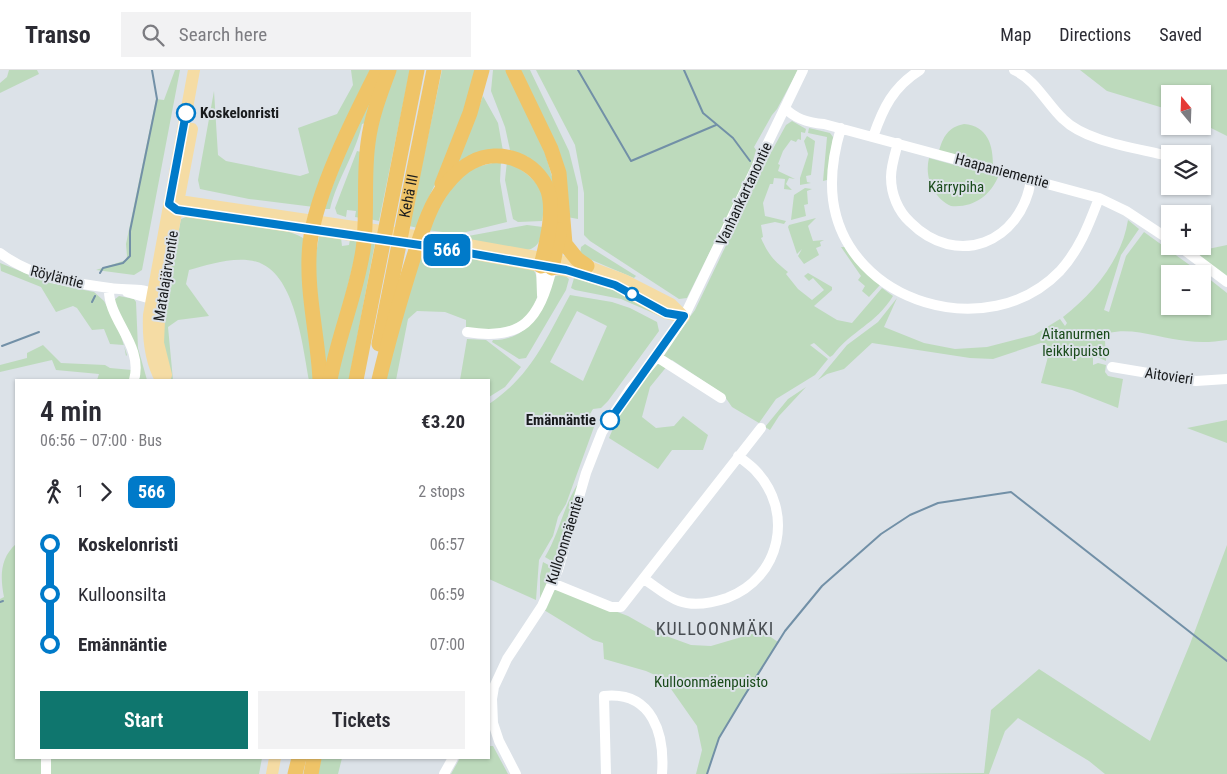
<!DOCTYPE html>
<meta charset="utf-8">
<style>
body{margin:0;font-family:"Roboto Condensed",sans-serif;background:#f2f2f3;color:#2b2b33;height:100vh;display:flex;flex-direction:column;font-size:19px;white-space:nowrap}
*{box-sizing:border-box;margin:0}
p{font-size:16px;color:#7c7c81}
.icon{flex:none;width:28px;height:28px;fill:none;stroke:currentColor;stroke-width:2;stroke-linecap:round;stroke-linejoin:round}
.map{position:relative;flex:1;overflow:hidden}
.details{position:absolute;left:15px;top:309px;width:475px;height:380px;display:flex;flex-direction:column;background:#fff;border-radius:0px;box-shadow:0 1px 4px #0004}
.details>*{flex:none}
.badge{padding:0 10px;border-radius:8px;font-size:18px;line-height:32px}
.needle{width:32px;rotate:341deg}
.controls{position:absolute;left:1161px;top:15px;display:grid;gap:10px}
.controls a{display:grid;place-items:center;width:50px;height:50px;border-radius:0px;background:#fff;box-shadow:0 1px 4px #0004;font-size:25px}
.map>.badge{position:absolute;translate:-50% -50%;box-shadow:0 0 0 2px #fff}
.legs{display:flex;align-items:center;gap:8px;height:55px;padding:0 25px;font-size:16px}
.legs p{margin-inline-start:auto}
.head{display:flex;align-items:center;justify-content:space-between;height:85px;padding:0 25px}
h1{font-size:28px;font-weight:600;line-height:38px}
.cta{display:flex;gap:10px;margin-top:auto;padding:10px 25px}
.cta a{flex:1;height:58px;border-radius:0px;background:#0f766e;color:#fff;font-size:20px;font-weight:600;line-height:58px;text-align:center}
.cta a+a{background:#f2f2f3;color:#2b2b33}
ul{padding:0 25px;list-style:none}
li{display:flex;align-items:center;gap:18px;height:50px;font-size:19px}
li i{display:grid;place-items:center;width:8px;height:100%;margin:0 6px;background:currentColor}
li i::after{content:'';width:12px;height:12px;margin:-6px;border:4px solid;border-radius:50%;background:#fff}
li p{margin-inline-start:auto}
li:first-child i{background:linear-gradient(#0000 50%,currentColor 0)}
li:last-child i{background:linear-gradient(currentColor 50%,#0000 0)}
header{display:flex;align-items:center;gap:30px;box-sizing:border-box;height:70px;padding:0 25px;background:#fff;border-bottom:1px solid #e1e1e2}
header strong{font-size:24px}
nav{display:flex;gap:28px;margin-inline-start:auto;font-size:18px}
.search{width:350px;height:45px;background:#f2f2f3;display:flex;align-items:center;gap:12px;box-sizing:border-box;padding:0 18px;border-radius:0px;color:#7c7c81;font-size:19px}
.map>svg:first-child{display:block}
</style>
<header>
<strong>Transo</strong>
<div class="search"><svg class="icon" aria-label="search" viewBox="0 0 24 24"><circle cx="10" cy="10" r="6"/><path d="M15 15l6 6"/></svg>Search here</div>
<nav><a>Map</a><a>Directions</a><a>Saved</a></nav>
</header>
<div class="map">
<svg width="1227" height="704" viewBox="0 0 1227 704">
<rect width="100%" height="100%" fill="#dce2e8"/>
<path fill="#bddabc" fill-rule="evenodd" d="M9 0H37L39 4 0 23V13L7 7Z
M175 0H180L142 200 134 205 96 200 126 190 127 186 126 174 156 29 164 30Z
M351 0H373L314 137 249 129 200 119 198 110 214 21 218 85 226 91 300 106 309 103 298 58 337 44 353 15Z
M392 0H410L379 151 369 149 374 63Z
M442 0H478L454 74 429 127 418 158 409 156Z
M493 0H508L544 79 555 117 528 87 510 80 505 57 491 21Z
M517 0H530L569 81 578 117V149L567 147Z
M536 0H798L777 39 772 45 754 77 756 80 750 101 687 228 679 229 590 171 584 165V123L575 75Z
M1080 0H1227V66L1203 54 1202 24H1170V40L1107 21Z
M380 7 365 53 362 54C356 83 337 109 330 139H324L347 77Z
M483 26 498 53 503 81 455 99Z
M792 51 806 59 805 63 801 62V70L798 69 796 72 791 70 783 81 778 94 780 95 778 101 795 109 789 108 786 114 792 120 784 119 785 109 774 108 773 114H770L763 133 765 146 786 151 784 154 775 152 761 155 763 167 761 168C768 184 773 190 788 202L786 204 798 219 812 230 824 220 813 208 809 211 804 206 808 203 832 217V220L814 236 837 250 852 253 882 218 893 226C876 254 851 261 833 285L830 287 814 273 810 275 828 289 815 305 776 329 759 353 732 337 723 324 672 290 650 317 642 347 656 358 674 356 683 346 708 365 703 380H672L658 399 609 368 620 342 695 240 768 88 786 55Z
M964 54C988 56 993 75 993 96L939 81C943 67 948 57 964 54Z
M809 58 830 63 833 67 827 110 819 112 823 111 827 67 808 63Z
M807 66 815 71 811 105 806 106 807 112 811 113 800 115V108L808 84 804 71Z
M357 81 361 82V148L355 147 356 141 347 140 346 147 337 144 335 138Z
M929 88 998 107C990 126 973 138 951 136 934 128 924 108 929 88Z
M501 91 500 111 507 152 458 164 427 160 447 122 468 99Z
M507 91C533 107 549 117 542 151L518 152 513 149 505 110Z
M805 118 812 119 807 121 808 134 804 135 806 146 791 150 794 125Z
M186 147C208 150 290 156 304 169L317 310H309C303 278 296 212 264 195 243 183 210 194 189 200L186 214 209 246 178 250 168 257 173 310H171L163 284 160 257 181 149Z
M816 148 808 156 813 171 824 170 820 172 821 176 816 178 819 185 804 194 798 186 802 179 797 184 788 157 789 155Z
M1128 150 1139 159 1121 185 1104 240 1109 242 1126 186 1144 162 1202 204H1170V236H1202L1203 204 1227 223V270C1214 272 1201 273 1187 271 1162 269 1134 257 1109 263L1105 270 1106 291 1093 285V295L1098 293 1106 295 1105 302 1108 306 1123 309 1118 338 1072 320 1041 313 1050 279 1046 274 1041 273 993 289 970 288 872 273 844 299 827 304 818 310 847 275 878 252 897 228 884 257 924 273 955 279 987 277 1034 265 1060 249 1065 256 1067 253 1063 247C1094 223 1122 189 1128 150Z
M527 155 543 157C540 169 540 177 527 180L452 169Z
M319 166 341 168 342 176 349 175 350 169 359 171 325 307 313 202Z
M367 172 375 173 349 310H333Z
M585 174 641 209 636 206 634 208 580 185 581 177Z
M1227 175V208L1198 187 1208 179Z
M841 177H847L867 204 880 215 869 227 862 221 865 216 858 210 861 206Z
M420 180 533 199C548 222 530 253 505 259 494 262 478 259 466 259V250L445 242 417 241 408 249 396 310H383Z
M0 193 50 213 94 222 104 231 118 257 127 285 126 286 124 275 110 274 104 259 92 260 77 238 73 236 56 242 41 217 1 201Z
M563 204 569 209 566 220 526 288 519 289 492 272 493 270C531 270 542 238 553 207Z
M575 205 610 217 660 246 621 229 575 220 571 218Z
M570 225 612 232 630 238 657 252 659 261 608 331 601 338 593 339 590 344 594 357 566 434 558 447 553 466 539 490 536 530 489 509V334C532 305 546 269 570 225ZM577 241 607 256 583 311 550 292Z
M119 226 134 229 136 232 138 278 147 310H97L99 304 56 300 52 290 0 302V295L27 288V283L43 275 61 293 105 295 110 298 132 300V303L140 308 139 294 114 230Z
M467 269 486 270 521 297 505 317 489 327V310H460Z
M806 317 779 346 770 360 765 357 788 329Z
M1227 350V373L1187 358Z
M579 412 555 493 545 487C559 464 564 434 579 412Z
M16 474V688H262L259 704H0V529L4 527C0 507 0 488 16 474Z
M1227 475V704H1105L1089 691 1018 648 1005 661 989 704H870L984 703 991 640 1039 599 1150 671 1190 574Z
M543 492 554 498 540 530V506Z
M554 518 628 546 658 563 691 575 711 576 762 561 778 572 719 668 707 704H696L702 680 697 656 664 609 646 601 604 589 603 573 593 570 544 540Z
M489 676H493L508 704H451L460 688H489Z
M321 688H342L338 704H318Z"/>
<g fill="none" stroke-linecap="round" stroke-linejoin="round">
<path stroke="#7290a7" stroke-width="2" d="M578 0 631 91 716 55
M684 0 703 43 733 68 750 91
M100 203 103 198 123 193 130 186V161L157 29 152 0
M92 232 95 226
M2 276 39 262
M0 532 3 531
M707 704 719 668 743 628 785 561 822 516 881 464 910 445 938 433 1011 422 1227 591"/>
<path stroke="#fff" stroke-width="10" d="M1014 0C1036 10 1046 33 1063 49 1086 72 1137 78 1168 86
M785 38C795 49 810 53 824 54L1099 128 1126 141 1170 170
M841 58C834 81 830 106 833 130 847 234 989 275 1060 201 1080 179 1089 154 1099 128
M873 67C883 38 893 17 920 0
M898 73C895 84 891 96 891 107 891 124 898 141 910 152 957 199 1021 173 1031 110
M1179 176 1227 212
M0 183C32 207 71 213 110 218 127 221 144 216 159 227
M541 196 542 225
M109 218C107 249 144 275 134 310
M127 222 151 229 159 228
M467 262C523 271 539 250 552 198
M657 287 721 328
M1112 297 1196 311 1227 309
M644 509C655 516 667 527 679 531 695 537 712 533 727 528 781 508 795 441 755 400 750 395 743 390 738 386
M552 513 611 537H621L761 358
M46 688V704
M444 704 453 688
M516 704 499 671 493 653 492 629 494 617 507 589 542 536 558 500 586 403 602 362 630 319 657 287 684 247 803 0
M606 704 604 626C653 621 665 665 662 704"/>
<path stroke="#f5dca4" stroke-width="12" d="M169 134 179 131 435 169 587 196 624 210 671 234 684 247
M169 134 177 140 352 165
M481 185 579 203 610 213
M628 222 666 243 684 247
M166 305 158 273 160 227 192 59
M161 310C150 290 148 268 149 245L194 0
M272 704 275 688"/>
<g stroke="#efc468" stroke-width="15">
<path d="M513 0 551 79 559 103 565 174 577 189 587 196"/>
<path d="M442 114 470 43 482 0"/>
<path d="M552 198 560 160"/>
<path id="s1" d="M379 274 434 0"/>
<path d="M320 310C318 265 305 219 310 173 316 122 354 47 378 0"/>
<path d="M330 310C338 266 356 225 363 180 368 145 363 109 368 73 371 48 380 24 389 0"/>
<path d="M356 310 417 0"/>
<path d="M379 310C389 268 401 227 414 186 422 162 429 136 444 117 452 107 461 97 472 92 500 77 537 91 548 121 555 143 546 174 541 196"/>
<path d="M295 704 299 688"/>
<path d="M311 704 314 688"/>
</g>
</g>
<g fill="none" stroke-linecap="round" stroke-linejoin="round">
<g stroke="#fff" stroke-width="11">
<path id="line-1" d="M186 43 169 134 177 140 434 177 566 200 615 215 666 243 684 246 610 350"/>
</g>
<use href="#line-1" stroke="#007ac9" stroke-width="8"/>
</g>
<g fill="#fff" stroke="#007ac9" stroke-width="2.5">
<circle cx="186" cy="43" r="9"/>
<circle cx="632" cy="224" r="6"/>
<circle cx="610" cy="350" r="9"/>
</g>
<g text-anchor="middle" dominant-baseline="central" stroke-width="4" stroke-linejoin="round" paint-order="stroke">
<g font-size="15" font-weight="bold" fill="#181a1c" stroke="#dce2e8" text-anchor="start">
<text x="200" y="43">Koskelonristi</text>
<text x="596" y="350" text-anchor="end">Emännäntie</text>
</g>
<g font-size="15" fill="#181a1c" stroke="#dce2e8">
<text transform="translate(1002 101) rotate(15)">Haapaniementie</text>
<text transform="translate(744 124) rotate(-65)">Vanhankartanontie</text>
<text stroke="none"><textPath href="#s1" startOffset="151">Kehä III</textPath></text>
<text transform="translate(166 206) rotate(-81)">Matalajärventie</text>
<text transform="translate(57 207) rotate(14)">Röyläntie</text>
<text transform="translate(1169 306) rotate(8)">Aitovieri</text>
<text transform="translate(565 470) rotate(-72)">Kulloonmäentie</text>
</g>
<g font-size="15" fill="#1a4b1b" stroke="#dce2e8">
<text x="956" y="117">Kärrypiha</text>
<text x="1076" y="264">Aitanurmen<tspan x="1076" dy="17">leikkipuisto</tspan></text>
<text x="711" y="612">Kulloonmäenpuisto</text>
</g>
<g font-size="18" letter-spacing="1" fill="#484d52" stroke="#dce2e8">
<text x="715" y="558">KULLOONMÄKI</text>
</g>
</g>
</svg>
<div class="controls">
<a><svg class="needle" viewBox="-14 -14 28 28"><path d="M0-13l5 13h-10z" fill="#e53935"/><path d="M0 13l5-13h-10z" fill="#7c7c81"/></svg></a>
<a><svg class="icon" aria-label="layers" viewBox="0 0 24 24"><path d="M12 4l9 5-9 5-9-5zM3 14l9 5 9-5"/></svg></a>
<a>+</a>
<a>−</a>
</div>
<b class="badge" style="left:447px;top:180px;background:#007ac9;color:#fff">566</b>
<section class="details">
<div class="head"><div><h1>4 min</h1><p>06:56 – 07:00 · Bus</p></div><b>€3.20</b></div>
<div class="legs"><svg class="icon" aria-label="walk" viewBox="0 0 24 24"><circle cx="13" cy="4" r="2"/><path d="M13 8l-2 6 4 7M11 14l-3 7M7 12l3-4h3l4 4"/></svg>1<svg class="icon" aria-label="forward" viewBox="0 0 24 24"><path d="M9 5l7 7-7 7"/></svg><b class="badge" style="background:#007ac9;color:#fff">566</b><p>2 stops</p></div>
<ul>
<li><i style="color:#007ac9"></i><b>Koskelonristi</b><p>06:57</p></li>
<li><i style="color:#007ac9"></i><span>Kulloonsilta</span><p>06:59</p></li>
<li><i style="color:#007ac9"></i><b>Emännäntie</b><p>07:00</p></li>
</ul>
<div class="cta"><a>Start</a><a>Tickets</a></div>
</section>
</div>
